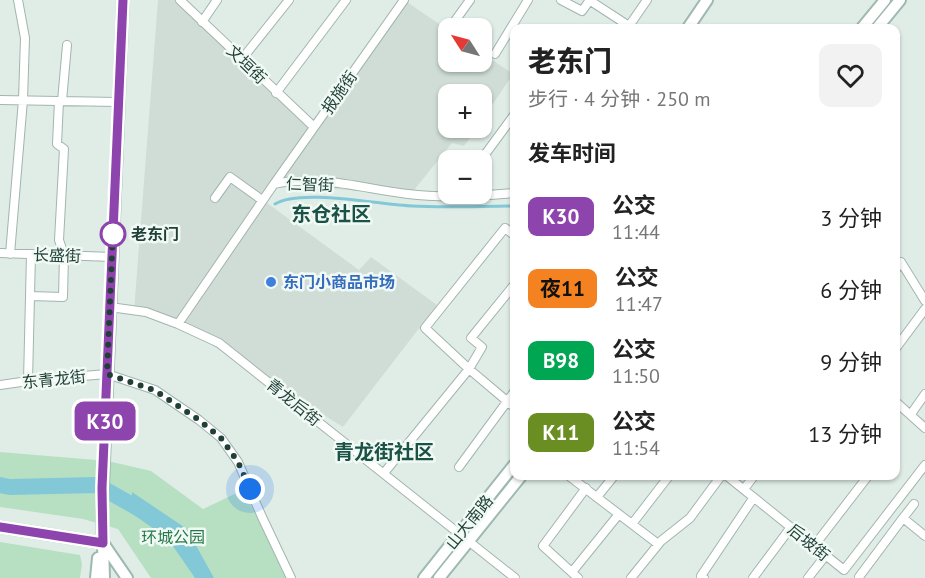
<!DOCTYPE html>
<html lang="zh">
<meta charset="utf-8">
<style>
body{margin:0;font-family:"PT Sans","Noto Sans SC",sans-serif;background:#f2f2f2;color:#222;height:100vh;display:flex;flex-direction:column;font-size:22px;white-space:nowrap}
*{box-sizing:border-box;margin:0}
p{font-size:20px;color:#767676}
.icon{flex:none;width:33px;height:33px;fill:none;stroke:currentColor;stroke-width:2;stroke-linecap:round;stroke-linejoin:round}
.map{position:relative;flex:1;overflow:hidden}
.panel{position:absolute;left:510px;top:24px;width:390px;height:456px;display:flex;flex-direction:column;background:#fff;border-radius:12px;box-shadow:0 2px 4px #0004}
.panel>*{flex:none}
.badge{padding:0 12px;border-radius:9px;font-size:21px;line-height:39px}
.needle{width:39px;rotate:306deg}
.buttons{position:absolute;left:438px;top:18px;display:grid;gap:12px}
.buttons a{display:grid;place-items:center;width:54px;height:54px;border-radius:12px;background:#fff;box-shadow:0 2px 4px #0004;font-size:30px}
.you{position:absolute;width:30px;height:30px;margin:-15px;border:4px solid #fff;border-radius:50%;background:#1a73e8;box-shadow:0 0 0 9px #1a73e833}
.map>.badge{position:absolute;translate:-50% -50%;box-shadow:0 0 0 3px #fff}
h2{padding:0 18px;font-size:22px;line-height:54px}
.round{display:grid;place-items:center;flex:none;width:63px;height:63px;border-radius:12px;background:#f2f2f2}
.overview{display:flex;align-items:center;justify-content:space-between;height:102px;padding:0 18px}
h1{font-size:28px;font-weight:800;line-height:45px}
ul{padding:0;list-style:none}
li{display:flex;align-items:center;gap:18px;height:72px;padding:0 18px}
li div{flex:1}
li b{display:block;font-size:22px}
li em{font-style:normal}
li .badge{min-width:66px;font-weight:700;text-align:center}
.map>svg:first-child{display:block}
</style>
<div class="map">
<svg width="925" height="578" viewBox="0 0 925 578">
<rect width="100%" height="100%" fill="#e0ede7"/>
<path fill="#cfddd6" d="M158 0H180L314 127 404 0 448 30V62H482V53L513 74 482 120V94H448V128H477L464 146 452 143 410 195 274 184 263 200 359 270 371 257 437 305 343 427 178 324 134 311Z"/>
<path fill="#b7e0c3" d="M0 452 108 461 151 471 203 509 243 490 288 578H151L118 529 83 519 0 507Z
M0 542 80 555 82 564 80 578H0Z"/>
<path fill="#83c8d7" d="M132 492 187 529 214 578H195L168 539 130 512Z"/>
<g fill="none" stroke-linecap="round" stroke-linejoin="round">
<path stroke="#83c8d7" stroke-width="3" d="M275 204C300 188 381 205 412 206 446 208 481 206 514 206"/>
<path stroke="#83c8d7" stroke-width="16" d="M0 485 10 487 97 485 150 515"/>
<g stroke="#a2b5af" stroke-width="10">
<path id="street" d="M180 0 314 127
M561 0 582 11 590 0
M589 0 629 26 647 0
M202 22 217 0
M452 25 470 0
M495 54 528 0
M242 59 289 0
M276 93 346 0
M0 100 118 102
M62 101 67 45
M481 160 514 115
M274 184 404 0
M215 198 230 177 262 200
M514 235 505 228 425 328 469 369 482 347 471 338 514 285
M0 253 113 257
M10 254 23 100 25 38 18 0
M896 269 901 262 925 301
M30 296 63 297 64 255 59 240 64 149 57 144 59 101
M110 307 146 312 178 324 219 343 515 578
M178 324 274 184C317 174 365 189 408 194 439 198 483 196 514 193
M896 348 925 309
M28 381 31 254
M0 385 35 380 107 374 155 390 199 420 221 438 238 462 262 517 291 578
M896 402 925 428
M911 414 925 394
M459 467 514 392
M384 473 469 369 514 407
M569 476 658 544
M727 476 844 570 925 465
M744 489 754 476
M597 497 614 476
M903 518 914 504
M632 524 669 476
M814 546 868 476
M572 572 619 514
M859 577 903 518 925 536
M578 578 543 546 586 488
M631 578 661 541 690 518 721 476
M704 578 701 576 752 500
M753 578 791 527
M808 578 826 555"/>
</g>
<g stroke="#9eb9b0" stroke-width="14">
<path id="secondary" d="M688 28 707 0
M862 28 885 0
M877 28 900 0
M0 527 103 543 127 578
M96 578 98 558
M104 578 102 511 123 0
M424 578 514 465
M439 578 521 476"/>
</g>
<use href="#street" stroke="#fff" stroke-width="8"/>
<use href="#secondary" stroke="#fff" stroke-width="10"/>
</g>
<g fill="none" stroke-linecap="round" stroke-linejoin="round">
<g stroke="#fff" stroke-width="14">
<path id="line" d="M0 527 103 543 102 488 123 0"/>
</g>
<use href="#line" stroke="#8e44ad" stroke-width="9"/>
<path stroke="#1f3f37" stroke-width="6" stroke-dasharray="0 10.8" d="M113 234V230L107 374 154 390 199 420 221 438 238 462 250 489"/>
</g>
<circle fill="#fff" stroke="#8e44ad" stroke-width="3" cx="113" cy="234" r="12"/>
<circle fill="#3f7fe0" stroke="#f1f9f5" stroke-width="2" cx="271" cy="282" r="6"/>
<g text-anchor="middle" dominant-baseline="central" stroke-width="5" stroke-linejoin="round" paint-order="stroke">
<g font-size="16" fill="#1f3f37" stroke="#f1f9f5">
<text transform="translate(247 64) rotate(44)">文垣街</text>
<text transform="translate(339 92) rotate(-55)">报施街</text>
<text transform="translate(310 184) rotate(2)">仁智街</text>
<text transform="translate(57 255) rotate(2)">长盛街</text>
<text transform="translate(54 379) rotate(-6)">东青龙街</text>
<text transform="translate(294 402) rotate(39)">青龙后街</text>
<text transform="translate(469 522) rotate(-51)">山大南路</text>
<text transform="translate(809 542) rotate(39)">后坡街</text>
</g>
<g font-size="16" font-weight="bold" fill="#1f3f37" stroke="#f1f9f5" text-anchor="start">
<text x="131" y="234">老东门</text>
</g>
<g font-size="16" font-weight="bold" fill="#366cbe" stroke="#f1f9f5" text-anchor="start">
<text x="283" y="282">东门小商品市场</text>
</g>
<g font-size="16" fill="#267948" stroke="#f1f9f5">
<text x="173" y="537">环城公园</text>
</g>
<g font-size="20" font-weight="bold" fill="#1a5346" stroke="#f1f9f5">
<text x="331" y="214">东仓社区</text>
<text x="384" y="452">青龙街社区</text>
</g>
</g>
</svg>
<div class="buttons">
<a><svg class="needle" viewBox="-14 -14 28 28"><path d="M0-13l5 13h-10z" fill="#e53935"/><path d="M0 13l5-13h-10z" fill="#767676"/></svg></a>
<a>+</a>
<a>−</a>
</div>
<div class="you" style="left:250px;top:489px"></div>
<b class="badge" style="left:105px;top:421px;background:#8e44ad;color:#fff">K30</b>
<section class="panel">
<div class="overview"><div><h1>老东门</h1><p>步行 · 4 分钟 · 250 m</p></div><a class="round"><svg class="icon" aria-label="heart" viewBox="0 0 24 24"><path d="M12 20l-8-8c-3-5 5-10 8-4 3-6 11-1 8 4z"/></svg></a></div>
<h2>发车时间</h2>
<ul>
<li><span class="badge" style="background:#8e44ad;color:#fff">K30</span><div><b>公交</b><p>11:44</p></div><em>3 分钟</em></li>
<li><span class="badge" style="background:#f58220;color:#111">夜11</span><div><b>公交</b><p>11:47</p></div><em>6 分钟</em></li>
<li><span class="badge" style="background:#00a651;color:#fff">B98</span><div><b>公交</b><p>11:50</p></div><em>9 分钟</em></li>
<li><span class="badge" style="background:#6b8e23;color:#fff">K11</span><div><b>公交</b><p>11:54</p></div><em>13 分钟</em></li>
</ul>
</section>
</div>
